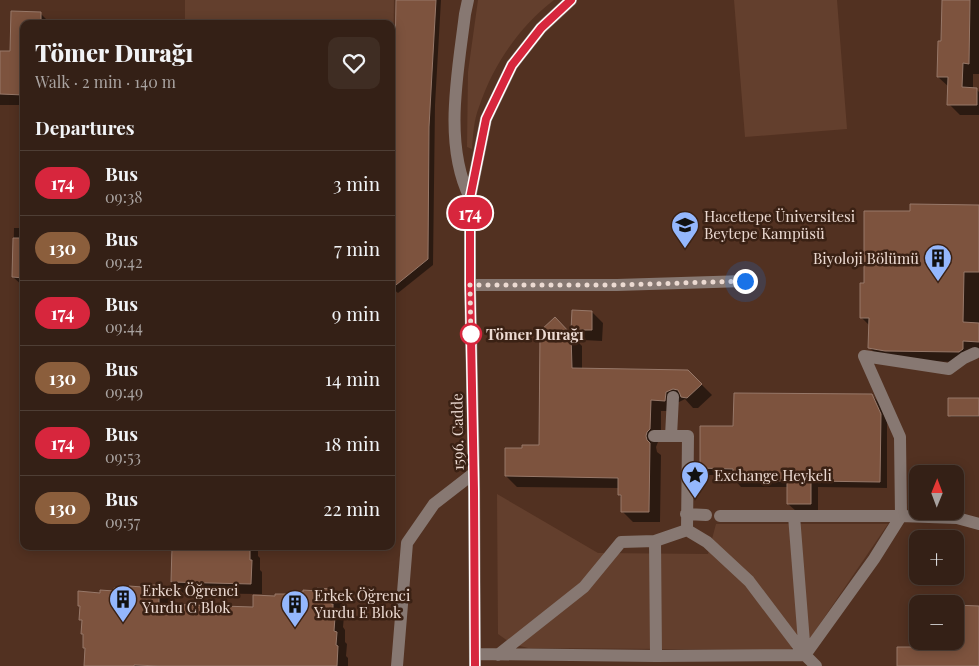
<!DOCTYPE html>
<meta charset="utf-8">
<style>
body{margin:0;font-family:"Playfair Display",serif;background:#3f2d23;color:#f1f3f6;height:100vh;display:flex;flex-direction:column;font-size:19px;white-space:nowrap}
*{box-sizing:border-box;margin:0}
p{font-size:16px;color:#a9a3a1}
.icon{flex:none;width:28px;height:28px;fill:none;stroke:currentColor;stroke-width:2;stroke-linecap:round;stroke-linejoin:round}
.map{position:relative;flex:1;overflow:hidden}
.sheet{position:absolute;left:20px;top:20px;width:375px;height:530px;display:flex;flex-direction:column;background:#342016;border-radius:10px;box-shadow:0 2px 12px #0003,0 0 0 1px #4e3e35}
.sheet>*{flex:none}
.badge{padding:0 10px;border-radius:16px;font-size:18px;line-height:32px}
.needle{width:32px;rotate:1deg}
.buttons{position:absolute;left:909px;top:465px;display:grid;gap:10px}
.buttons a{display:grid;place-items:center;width:55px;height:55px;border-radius:10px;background:#342016;box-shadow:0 2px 12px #0003,0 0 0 1px #4e3e35;font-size:25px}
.you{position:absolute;width:25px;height:25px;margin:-12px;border:4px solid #fff;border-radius:50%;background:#1a73e8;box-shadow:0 0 0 8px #1a73e833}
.map>.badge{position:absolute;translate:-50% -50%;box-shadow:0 0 0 2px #fff}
h2{padding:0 15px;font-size:19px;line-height:45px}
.round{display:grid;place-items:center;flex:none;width:52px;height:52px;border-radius:10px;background:#3f2d23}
.head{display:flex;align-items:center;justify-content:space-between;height:85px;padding:0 15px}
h1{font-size:24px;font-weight:800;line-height:38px}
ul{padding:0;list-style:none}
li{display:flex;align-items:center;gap:15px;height:65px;padding:0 15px;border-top:1px solid #4e3e35}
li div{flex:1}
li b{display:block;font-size:19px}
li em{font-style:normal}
li .badge{min-width:55px;font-weight:700;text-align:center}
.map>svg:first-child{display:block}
</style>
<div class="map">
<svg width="979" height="666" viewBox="0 0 979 666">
<rect width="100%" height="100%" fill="#452b1e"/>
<path fill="#523121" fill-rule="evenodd" d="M0 0H979V666H0ZM24 24H391V546H24ZM918 474H955V511H918ZM918 539H955V576H918ZM918 604H955V641H918Z"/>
<path fill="#633f2d" d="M185 0H394L391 195V24H185Z
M478 0H554C519 27 493 65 479 107 474 119 473 135 472 149L467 147 468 72Z
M734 0H837L847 129 745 137Z
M497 494 598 553 708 554 716 524H888L811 637 789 650 528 648 512 644 498 634Z"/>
<path fill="#0007" d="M398 0H441L435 105 433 265 398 293 392 288Z
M943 0H979V74H973V89H976L979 92V115H960L949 104V87L938 77 943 42Z
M12 13H40L51 24H24V105H0V52H11Z
M979 206V354L970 362 897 361 881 359 870 348V326L861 317 865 284 911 213Z
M14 228H24V287L13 277Z
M592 312 603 323 602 341 583 340 573 329Z
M555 319 582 346V370L688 371 712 395 698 408H693L685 399 677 403 675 411H661V440L658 442 656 447 657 452 661 455 660 522H633L622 511V498L619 495V488L517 487 506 476 541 447Z
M872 395 879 403 887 422V488L818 487V511H796L788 504 789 487H741L734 479V475H708L701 468 735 428Z
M979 400V417H951L949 415Z
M171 546H258V556L260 558V570L262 572V594L183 593 172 582 173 555 171 553Z
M159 587 170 597 169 606 254 609 276 597 331 590 342 601V614L344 616 343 627 345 630V642L347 644 346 656 348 658V666H85L86 650 84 648V636L82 634 83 622 81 619V608L79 606 101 594Z"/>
<path fill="#7d533e" stroke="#977869" d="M396 0H436L429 127 428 259 391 289Z
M942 0H970L969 64 963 63 962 87 977 88V105H947L948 77H937L938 41H941Z
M11 11 41 12V24H24V95L0 94V51H10Z
M910 204 979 205V272H964L963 322 979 323V342L963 341V349L959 352 885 351 868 348 869 318H860V283H864V211H910Z
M13 238H24V278L12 277Z
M572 310 592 311V330H571Z
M555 317 571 334 572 368 688 370 702 384 687 398 681 397 680 394 678 390 673 389 666 392 665 401 651 400 650 429 647 432 646 436 647 440 650 443 649 512H621V495H618V478L505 476V448H522V445H539L540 331Z
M734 393 872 394 881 414 880 482 811 481V504H787V481L733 480V469L700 468V426H733Z
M948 398H979V416H948Z
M172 546H250V560H252L251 584 171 582Z
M142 585H159V604L253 607V595L275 596V594H289V592H303V590L317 591V588L332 589 331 604H333V617H335L334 631 337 632 336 645 338 646 337 666H161L134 665V666H84L85 648H83V634H81L82 620H79L80 606H78V591L100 593V590L114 591V588L128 589 129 586 142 587Z
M955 605 979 606V666H897V647H922V641H955Z"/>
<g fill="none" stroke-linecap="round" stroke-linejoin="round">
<path stroke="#877872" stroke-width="12" d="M468 0 465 14C458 72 443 144 470 198
M470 285H617L745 281
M864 356 949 369 964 358 975 353
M654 436H688L687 530
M671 436 673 397
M686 514 706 515
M720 516H901L957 518 979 524
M794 516 805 655
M687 530 707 542 749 581 805 655 816 666
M655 541 656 656
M475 654 656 656 805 655
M498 655 584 587 621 542 655 541 687 530
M805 655 874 559 901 516 900 437 864 356
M397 666 407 543 434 504 474 473
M475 666 474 473 470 285V198L486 119 512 65 541 28 571 0"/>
</g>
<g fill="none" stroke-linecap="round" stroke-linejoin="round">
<g stroke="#fff" stroke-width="11">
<path id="line" d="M475 666 474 491 470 285V198L486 119 512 65 541 28 571 0"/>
</g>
<use href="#line" stroke="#d7263d" stroke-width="8"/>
<path stroke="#ecdad2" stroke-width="5" stroke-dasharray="0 9" d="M471 334V341L470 285H617L745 281"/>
</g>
<defs>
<g id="university-pin" transform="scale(1.4375)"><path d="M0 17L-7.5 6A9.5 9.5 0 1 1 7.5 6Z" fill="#94b7fd" stroke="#3a2114"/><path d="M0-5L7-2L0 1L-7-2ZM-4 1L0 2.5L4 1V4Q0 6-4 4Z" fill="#111"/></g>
<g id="building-pin" transform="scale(1.4375)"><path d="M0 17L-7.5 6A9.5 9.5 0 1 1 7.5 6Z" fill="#94b7fd" stroke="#3a2114"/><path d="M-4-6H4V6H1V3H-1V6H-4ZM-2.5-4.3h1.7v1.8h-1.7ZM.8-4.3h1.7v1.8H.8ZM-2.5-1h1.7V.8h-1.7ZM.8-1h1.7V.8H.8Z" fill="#111"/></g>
<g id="sight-pin" transform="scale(1.4375)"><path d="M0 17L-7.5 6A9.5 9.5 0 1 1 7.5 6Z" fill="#94b7fd" stroke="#3a2114"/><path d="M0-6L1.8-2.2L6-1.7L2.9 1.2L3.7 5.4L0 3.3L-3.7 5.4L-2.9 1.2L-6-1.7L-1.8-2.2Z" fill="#111"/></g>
</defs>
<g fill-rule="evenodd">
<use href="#university-pin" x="685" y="225"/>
<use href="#building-pin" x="938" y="258"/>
<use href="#sight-pin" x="695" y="475"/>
<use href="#building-pin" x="123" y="599"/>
<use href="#building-pin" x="295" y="604"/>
</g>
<circle fill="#fff" stroke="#d7263d" stroke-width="2.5" cx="471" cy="334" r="10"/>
<g text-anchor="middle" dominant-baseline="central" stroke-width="5" stroke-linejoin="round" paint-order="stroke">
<g font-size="15" fill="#ecdad2" stroke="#3a2114" text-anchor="start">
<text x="704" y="216">Hacettepe Üniversitesi<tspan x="704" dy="17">Beytepe Kampüsü</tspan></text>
<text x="919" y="258" text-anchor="end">Biyoloji Bölümü</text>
<text x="714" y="475">Exchange Heykeli</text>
<text x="142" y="590">Erkek Öğrenci<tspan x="142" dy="17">Yurdu C Blok</tspan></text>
<text x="314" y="595">Erkek Öğrenci<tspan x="314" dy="17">Yurdu E Blok</tspan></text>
</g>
<g font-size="15" font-weight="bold" fill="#ecdad2" stroke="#3a2114" text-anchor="start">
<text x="486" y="334">Tömer Durağı</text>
</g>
<g font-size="15" fill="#ecdad2" stroke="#3a2114">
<text transform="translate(457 432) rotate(-91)">1596. Cadde</text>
</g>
</g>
</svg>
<div class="buttons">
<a><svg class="needle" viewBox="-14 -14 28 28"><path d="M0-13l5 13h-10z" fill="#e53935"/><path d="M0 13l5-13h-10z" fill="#a9a3a1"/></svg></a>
<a>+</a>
<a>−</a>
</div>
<div class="you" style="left:745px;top:281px"></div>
<b class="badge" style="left:470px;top:213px;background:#d7263d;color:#fff">174</b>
<section class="sheet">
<div class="head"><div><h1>Tömer Durağı</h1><p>Walk · 2 min · 140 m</p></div><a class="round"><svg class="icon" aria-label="heart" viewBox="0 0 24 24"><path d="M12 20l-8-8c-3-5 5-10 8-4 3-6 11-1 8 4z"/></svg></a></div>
<h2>Departures</h2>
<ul>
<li><span class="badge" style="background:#d7263d;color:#fff">174</span><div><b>Bus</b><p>09:38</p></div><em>3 min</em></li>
<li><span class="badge" style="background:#8b5e3c;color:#fff">130</span><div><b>Bus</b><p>09:42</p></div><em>7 min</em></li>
<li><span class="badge" style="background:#d7263d;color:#fff">174</span><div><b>Bus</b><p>09:44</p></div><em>9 min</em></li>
<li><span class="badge" style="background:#8b5e3c;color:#fff">130</span><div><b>Bus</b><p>09:49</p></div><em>14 min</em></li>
<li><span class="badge" style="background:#d7263d;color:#fff">174</span><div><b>Bus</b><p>09:53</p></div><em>18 min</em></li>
<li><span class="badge" style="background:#8b5e3c;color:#fff">130</span><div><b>Bus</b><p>09:57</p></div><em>22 min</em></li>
</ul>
</section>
</div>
